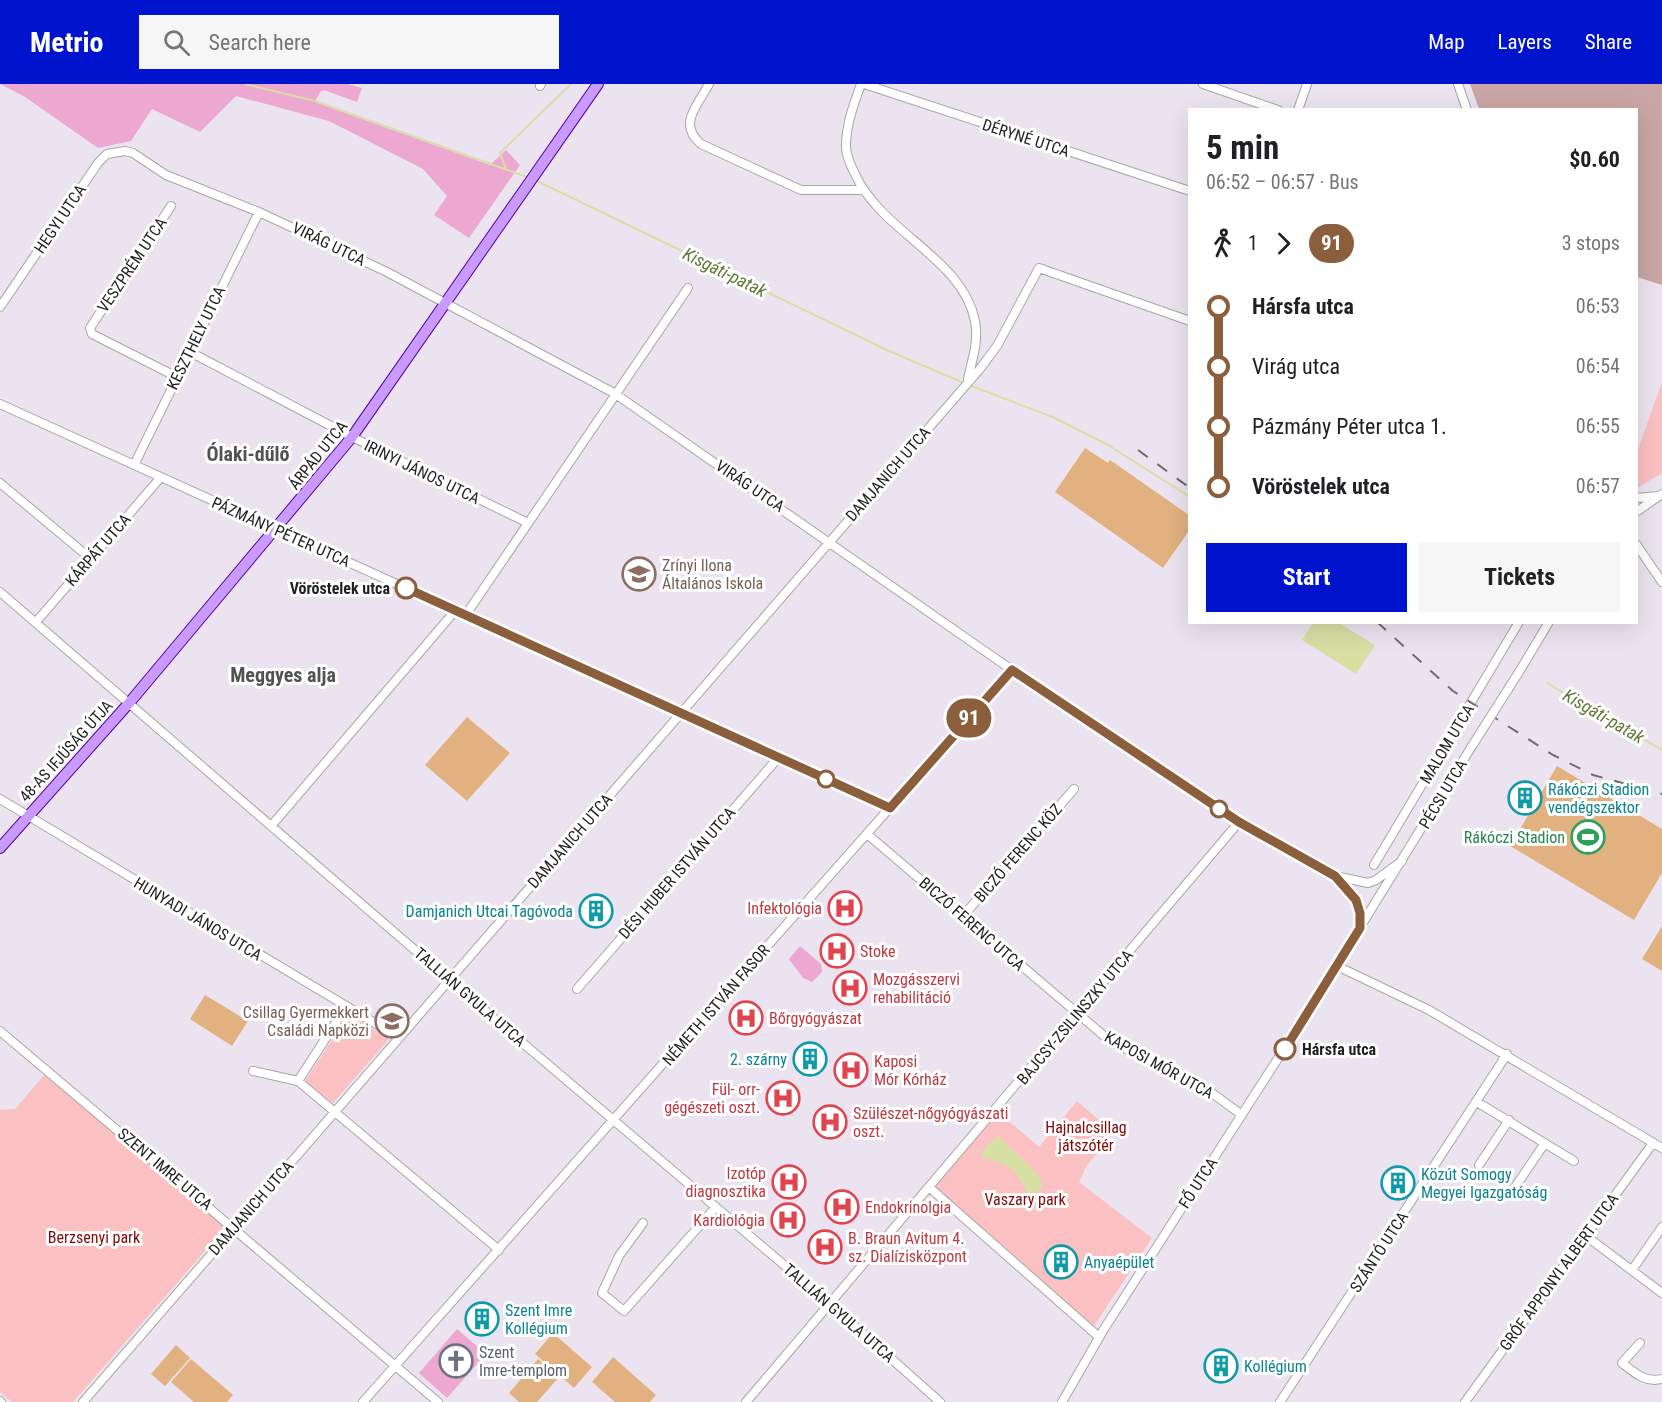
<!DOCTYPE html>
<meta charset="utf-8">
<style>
body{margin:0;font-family:"Roboto Condensed",sans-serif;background:#f6f6f6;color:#202124;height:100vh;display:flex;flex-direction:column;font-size:22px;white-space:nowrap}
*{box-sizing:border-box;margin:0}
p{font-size:20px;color:#757577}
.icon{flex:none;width:33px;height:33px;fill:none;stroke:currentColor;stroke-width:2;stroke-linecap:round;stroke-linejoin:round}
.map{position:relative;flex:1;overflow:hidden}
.side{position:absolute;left:1188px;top:24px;width:450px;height:516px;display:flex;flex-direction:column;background:#fff;border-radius:0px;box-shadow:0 6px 24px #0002}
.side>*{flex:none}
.badge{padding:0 12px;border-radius:20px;font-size:21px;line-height:39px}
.map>.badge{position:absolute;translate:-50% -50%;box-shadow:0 0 0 3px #fff}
.legs{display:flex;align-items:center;gap:9px;height:66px;padding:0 18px;font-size:20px}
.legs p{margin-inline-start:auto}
.headline{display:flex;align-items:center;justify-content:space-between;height:102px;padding:0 18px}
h1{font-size:33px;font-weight:700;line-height:45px}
.button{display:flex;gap:12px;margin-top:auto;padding:12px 18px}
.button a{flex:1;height:69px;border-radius:0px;background:#0014cd;color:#fff;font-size:24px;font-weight:700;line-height:69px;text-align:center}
.button a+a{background:#f6f6f6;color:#202124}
ul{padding:0 18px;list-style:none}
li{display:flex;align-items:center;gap:21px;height:60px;font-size:22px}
li i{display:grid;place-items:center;width:9px;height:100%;margin:0 8px;background:currentColor}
li i::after{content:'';width:15px;height:15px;margin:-8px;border:4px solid;border-radius:50%;background:#fff}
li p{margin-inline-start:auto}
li:first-child i{background:linear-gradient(#0000 50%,currentColor 0)}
li:last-child i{background:linear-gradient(currentColor 50%,#0000 0)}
header{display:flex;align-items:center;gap:36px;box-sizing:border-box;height:84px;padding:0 30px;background:#0014cd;color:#fff}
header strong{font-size:28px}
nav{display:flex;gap:33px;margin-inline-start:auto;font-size:21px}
.search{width:420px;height:54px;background:#f6f6f6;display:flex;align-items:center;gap:15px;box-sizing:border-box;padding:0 21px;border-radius:0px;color:#757577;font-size:22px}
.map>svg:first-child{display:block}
</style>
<header>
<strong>Metrio</strong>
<div class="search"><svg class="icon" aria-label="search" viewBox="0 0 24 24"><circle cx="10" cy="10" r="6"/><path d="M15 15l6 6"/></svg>Search here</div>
<nav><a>Map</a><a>Layers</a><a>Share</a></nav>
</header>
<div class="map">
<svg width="1662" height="1318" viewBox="0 0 1662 1318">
<rect width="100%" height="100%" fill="#ebe4f0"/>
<path fill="#eca8d0" d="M0 0H348L362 4 357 18 324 6 320 8 315 18 490 81 506 66 520 81 469 154 434 131 447 112 423 85 329 37 236 12 200 48 152 25 131 57 98 64 25 13Z
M800 862 821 880 822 888 812 898 803 894 789 875Z
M457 1245 486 1270 447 1314 419 1289Z"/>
<path fill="#c9a6a5" d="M1470 0H1662V201L1637 193 1636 26 1479 25Z"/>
<path fill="#fbc0c1" d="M1662 298V389L1637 404V368Z
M349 930 389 955 333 1019 305 997Z
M45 990 226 1143 73 1318H12L0 1308V1026L15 1025Z
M1077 1017 1114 1049 1087 1081 1079 1098 1152 1154 1092 1245 930 1104 996 1026 1039 1063Z"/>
<path fill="#e1b280" d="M1085 364 1108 379 1110 376 1189 431V447L1163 484 1055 408Z
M467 633 510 669 467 717 425 681Z
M1557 682 1662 745V789L1634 836 1510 762Z
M1662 842V887L1642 875Z
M205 911 248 937 232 962 190 935Z
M553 1249 592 1283 574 1304 535 1270Z
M176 1261 190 1274 165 1302 151 1290Z
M613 1273 656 1311 650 1318H615L592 1298Z
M191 1275 233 1311 227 1318H194L171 1298Z
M538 1275 559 1293 537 1318H519L509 1309Z"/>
<path fill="#d7dfa3" d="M1313 539H1339L1375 561 1356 590 1302 556Z
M999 1052C1011 1066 1039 1086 1043 1102L1030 1116C1018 1087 1012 1080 980 1073L987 1061Z"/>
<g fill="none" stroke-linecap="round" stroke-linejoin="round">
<path stroke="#d7dfa3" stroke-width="2" d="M245 0 315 17 527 93
M506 85 500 69 571 0
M535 96 889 267 964 299
M969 301 1055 334 1108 361 1190 413
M1547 599 1662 666"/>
<g stroke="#a6a6a6" stroke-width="10">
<path id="minor" d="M709 0C698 21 677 40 701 60L801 106H862
M861 0C854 20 846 40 846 62 846 72 851 82 856 92 883 149 963 175 975 237 979 258 972 275 968 295
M864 0 1190 107
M1203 0 1278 26
M1458 0 1467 26
M540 2 541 0
M1298 26 1307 0
M171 122 90 244 92 250 177 293
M0 223 98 79 107 70 125 67 133 69 166 91 259 128 387 188 614 309 1012 586 1239 738 1335 792 1368 799 1376 796 1402 777
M190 268 352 353 528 439
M0 320 890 724
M134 381 259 128
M0 399 91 475
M1636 414 1658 412
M1636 428 1662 410
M1636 460 1662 498
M0 508 518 955 830 1220 940 1318
M465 532 688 204
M36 538 161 393
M1519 588 1549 538
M0 715 398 953
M272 741 455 527
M867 750 1110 957 1205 1004 1242 1031
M1374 781 1519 538
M1335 792C1351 808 1360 821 1360 843
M963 832 1074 705
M1337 882 1429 926 1662 1064
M577 905 778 674
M0 947 438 1318
M253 987 298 997 499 1166
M298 997 346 923
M1477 1018 1574 1077
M1479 1081 1509 1036
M930 1104 1099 1253
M1513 1106 1545 1059
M643 1139 619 1172 602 1209 624 1227 716 1123
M1586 1152 1662 1209
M1632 1186 1662 1143
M1640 1259 1622 1279C1635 1289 1645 1299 1662 1295
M0 1317 1 1318
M83 1318 979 286 997 262 1039 184 1190 237
M363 1318 1012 586
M746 1318 1239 738
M1062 1318 1104 1245 1304 934 1472 662
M1280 1318 1507 970
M1465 1318 1653 1059"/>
</g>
<g stroke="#570099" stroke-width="12">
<path id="major" d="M0 764 130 618 352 353 598 0"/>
</g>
<use href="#minor" stroke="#fff" stroke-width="8"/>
<use href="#major" stroke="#c99aff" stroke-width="10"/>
<path stroke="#6d6d6d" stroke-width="2" stroke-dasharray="12 12" stroke-linecap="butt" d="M1138 366 1190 404
M1377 538 1453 607 1553 671 1593 691 1662 710"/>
<g stroke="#a6a6a6" stroke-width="10" stroke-linecap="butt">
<path id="minor-bridge" d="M1472 662 1519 588"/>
</g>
<use href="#minor-bridge" stroke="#fff" stroke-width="8"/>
</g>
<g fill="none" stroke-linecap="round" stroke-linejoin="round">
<g stroke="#fff" stroke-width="14">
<path id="line-1" d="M406 504 890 724 1012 586 1239 738 1335 792 1356 816 1360 829V844L1285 965"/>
</g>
<use href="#line-1" stroke="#8b5e3c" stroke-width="9"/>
</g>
<defs>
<g id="school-ring" transform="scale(1.725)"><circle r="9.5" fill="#fff" stroke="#8d6e63" stroke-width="1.5"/><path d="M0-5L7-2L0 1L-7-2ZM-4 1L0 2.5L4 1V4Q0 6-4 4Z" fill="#8d6e63"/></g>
<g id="building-ring" transform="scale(1.725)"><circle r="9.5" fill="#fff" stroke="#0f9aa8" stroke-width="1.5"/><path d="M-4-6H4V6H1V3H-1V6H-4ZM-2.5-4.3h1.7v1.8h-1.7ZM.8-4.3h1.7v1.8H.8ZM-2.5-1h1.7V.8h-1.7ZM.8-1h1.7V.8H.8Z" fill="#0f9aa8"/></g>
<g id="stadium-ring" transform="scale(1.725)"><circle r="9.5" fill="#fff" stroke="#2e9e5b" stroke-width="1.5"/><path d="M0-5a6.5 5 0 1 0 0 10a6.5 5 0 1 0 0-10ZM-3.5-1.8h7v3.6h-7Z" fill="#2e9e5b"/></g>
<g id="hospital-ring" transform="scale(1.725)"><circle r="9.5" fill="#fff" stroke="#e0444e" stroke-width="1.5"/><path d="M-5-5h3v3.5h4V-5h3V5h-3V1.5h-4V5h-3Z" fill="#e0444e"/></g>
<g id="church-ring" transform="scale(1.725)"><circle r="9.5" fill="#fff" stroke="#6b7280" stroke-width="1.5"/><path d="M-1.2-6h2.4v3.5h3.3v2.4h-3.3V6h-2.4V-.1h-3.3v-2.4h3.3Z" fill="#6b7280"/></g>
</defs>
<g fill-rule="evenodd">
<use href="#school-ring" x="639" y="490"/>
<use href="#building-ring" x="1525" y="714"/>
<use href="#stadium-ring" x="1588" y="753"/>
<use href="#hospital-ring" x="845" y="824"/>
<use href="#building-ring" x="596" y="827"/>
<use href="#hospital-ring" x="837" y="867"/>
<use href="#hospital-ring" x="850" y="904"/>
<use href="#hospital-ring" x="746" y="934"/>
<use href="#school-ring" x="392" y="937"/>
<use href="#building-ring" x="810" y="975"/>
<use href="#hospital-ring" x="851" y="986"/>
<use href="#hospital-ring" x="783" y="1014"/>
<use href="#hospital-ring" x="830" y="1038"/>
<use href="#hospital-ring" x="789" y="1098"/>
<use href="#building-ring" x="1398" y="1099"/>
<use href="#hospital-ring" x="842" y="1123"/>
<use href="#hospital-ring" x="788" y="1136"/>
<use href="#hospital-ring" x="825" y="1163"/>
<use href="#building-ring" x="1061" y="1178"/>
<use href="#building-ring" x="482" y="1235"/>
<use href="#church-ring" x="456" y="1277"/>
<use href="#building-ring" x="1221" y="1282"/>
</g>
<g fill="#fff" stroke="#8b5e3c" stroke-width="3">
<circle cx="406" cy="504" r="10"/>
<circle cx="826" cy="695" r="8"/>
<circle cx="1219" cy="725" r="8"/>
<circle cx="1285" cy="965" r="10"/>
</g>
<g text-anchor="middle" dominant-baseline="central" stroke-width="6" stroke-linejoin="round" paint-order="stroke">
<g font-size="16" fill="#1f1f1f" stroke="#fff">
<text transform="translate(1026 54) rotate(18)">DÉRYNÉ UTCA</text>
<text transform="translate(60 135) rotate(-56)">HEGYI UTCA</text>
<text transform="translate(329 160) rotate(26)">VIRÁG UTCA</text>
<text transform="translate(132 181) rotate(-56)">VESZPRÉM UTCA</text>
<text transform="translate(196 254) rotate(-64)">KESZTHELY UTCA</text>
<text transform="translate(318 371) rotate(-51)">ÁRPÁD UTCA</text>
<text transform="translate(422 388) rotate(26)">IRINYI JÁNOS UTCA</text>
<text transform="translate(888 390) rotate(-49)">DAMJANICH UTCA</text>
<text transform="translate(750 402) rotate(34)">VIRÁG UTCA</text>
<text transform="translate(281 448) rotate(24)">PÁZMÁNY PÉTER UTCA</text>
<text transform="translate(98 466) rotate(-49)">KÁRPÁT UTCA</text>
<text transform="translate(1447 660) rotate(-59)">MALOM UTCA</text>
<text transform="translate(66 667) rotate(-48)">48-AS IFJÚSÁG ÚTJA</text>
<text transform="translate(1443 710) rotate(-59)">PÉCSI UTCA</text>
<text transform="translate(570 757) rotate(-49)">DAMJANICH UTCA</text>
<text transform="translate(1018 769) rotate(-49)">BICZÓ FERENC KÖZ</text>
<text transform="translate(677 789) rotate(-49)">DÉSI HUBER ISTVÁN UTCA</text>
<text transform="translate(198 835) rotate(31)">HUNYADI JÁNOS UTCA</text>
<text transform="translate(972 840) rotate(41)">BICZÓ FERENC UTCA</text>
<text transform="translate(470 913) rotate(41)">TALLIÁN GYULA UTCA</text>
<text transform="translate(716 921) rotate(-49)">NÉMETH ISTVÁN FASOR</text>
<text transform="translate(1075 933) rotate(-50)">BAJCSY-ZSILINSZKY UTCA</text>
<text transform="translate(1159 981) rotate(29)">KAPOSI MÓR UTCA</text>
<text transform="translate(165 1085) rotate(40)">SZENT IMRE UTCA</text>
<text transform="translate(1198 1099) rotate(-57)">FŐ UTCA</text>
<text transform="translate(251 1124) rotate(-49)">DAMJANICH UTCA</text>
<text transform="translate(1379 1168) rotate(-57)">SZÁNTÓ UTCA</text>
<text transform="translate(1559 1188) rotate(-54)">GRÓF APPONYI ALBERT UTCA</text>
<text transform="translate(839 1229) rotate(41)">TALLIÁN GYULA UTCA</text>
</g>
<g font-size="16" fill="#785e54" stroke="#fff" text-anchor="start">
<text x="662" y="481">Zrínyi Ilona<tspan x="662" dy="18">Általános Iskola</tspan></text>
<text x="369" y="928" text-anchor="end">Csillag Gyermekkert<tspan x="369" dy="18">Családi Napközi</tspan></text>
</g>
<g font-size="16" font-weight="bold" fill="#1f1f1f" stroke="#fff" text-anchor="end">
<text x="390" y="504">Vöröstelek utca</text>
<text x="1302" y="965" text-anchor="start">Hársfa utca</text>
</g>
<g font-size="16" fill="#0d838f" stroke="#fff" text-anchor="start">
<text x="1548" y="705">Rákóczi Stadion<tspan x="1548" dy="18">vendégszektor</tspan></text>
<text x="573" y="827" text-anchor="end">Damjanich Utcai Tagóvoda</text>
<text x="787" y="975" text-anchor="end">2. szárny</text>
<text x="1421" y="1090">Közút Somogy<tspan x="1421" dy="18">Megyei Igazgatóság</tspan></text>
<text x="1084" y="1178">Anyaépület</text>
<text x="505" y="1226">Szent Imre<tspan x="505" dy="18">Kollégium</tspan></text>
<text x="1244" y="1282">Kollégium</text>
</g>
<g font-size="16" fill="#27864d" stroke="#fff" text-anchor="end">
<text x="1565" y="753">Rákóczi Stadion</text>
</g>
<g font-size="16" fill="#be3a42" stroke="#fff" text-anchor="start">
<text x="822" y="824" text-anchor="end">Infektológia</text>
<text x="860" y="867">Stoke</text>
<text x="873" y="895">Mozgásszervi<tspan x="873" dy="18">rehabilitáció</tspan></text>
<text x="769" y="934">Bőrgyógyászat</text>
<text x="874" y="977">Kaposi<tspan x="874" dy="18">Mór Kórház</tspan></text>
<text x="760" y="1005" text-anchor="end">Fül- orr-<tspan x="760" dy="18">gégészeti oszt.</tspan></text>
<text x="853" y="1029">Szülészet-nőgyógyászati<tspan x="853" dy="18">oszt.</tspan></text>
<text x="766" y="1089" text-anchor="end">Izotóp<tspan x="766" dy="18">diagnosztika</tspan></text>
<text x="865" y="1123">Endokrinolgia</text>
<text x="765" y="1136" text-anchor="end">Kardiológia</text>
<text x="848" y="1154">B. Braun Avitum 4.<tspan x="848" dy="18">sz. Dialízisközpont</tspan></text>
</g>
<g font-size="16" fill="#81080a" stroke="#fff">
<text x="1086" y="1043">Hajnalcsillag<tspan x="1086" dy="18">játszótér</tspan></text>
<text x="1025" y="1115">Vaszary park</text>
<text x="94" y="1153">Berzsenyi park</text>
</g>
<g font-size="16" fill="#5b616d" stroke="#fff" text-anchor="start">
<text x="479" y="1268">Szent<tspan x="479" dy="18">Imre-templom</tspan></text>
</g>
<g font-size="18" font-style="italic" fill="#5e7a34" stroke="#fff">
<text transform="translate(725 188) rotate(26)">Kisgáti-patak</text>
<text transform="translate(1604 632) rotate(30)">Kisgáti-patak</text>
</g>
<g font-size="20" font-weight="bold" fill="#525252" stroke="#fff">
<text x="248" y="370">Ólaki-dűlő</text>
<text x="283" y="591">Meggyes alja</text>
</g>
</g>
</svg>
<b class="badge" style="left:969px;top:634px;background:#8b5e3c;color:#fff">91</b>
<section class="side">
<div class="headline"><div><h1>5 min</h1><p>06:52 – 06:57 · Bus</p></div><b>$0.60</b></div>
<div class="legs"><svg class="icon" aria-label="walk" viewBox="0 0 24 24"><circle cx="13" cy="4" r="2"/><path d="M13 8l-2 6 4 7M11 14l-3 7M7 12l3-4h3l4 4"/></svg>1<svg class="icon" aria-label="forward" viewBox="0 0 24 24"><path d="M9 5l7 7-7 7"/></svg><b class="badge" style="background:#8b5e3c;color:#fff">91</b><p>3 stops</p></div>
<ul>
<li><i style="color:#8b5e3c"></i><b>Hársfa utca</b><p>06:53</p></li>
<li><i style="color:#8b5e3c"></i><span>Virág utca</span><p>06:54</p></li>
<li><i style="color:#8b5e3c"></i><span>Pázmány Péter utca 1.</span><p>06:55</p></li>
<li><i style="color:#8b5e3c"></i><b>Vöröstelek utca</b><p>06:57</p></li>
</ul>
<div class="button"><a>Start</a><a>Tickets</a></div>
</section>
</div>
